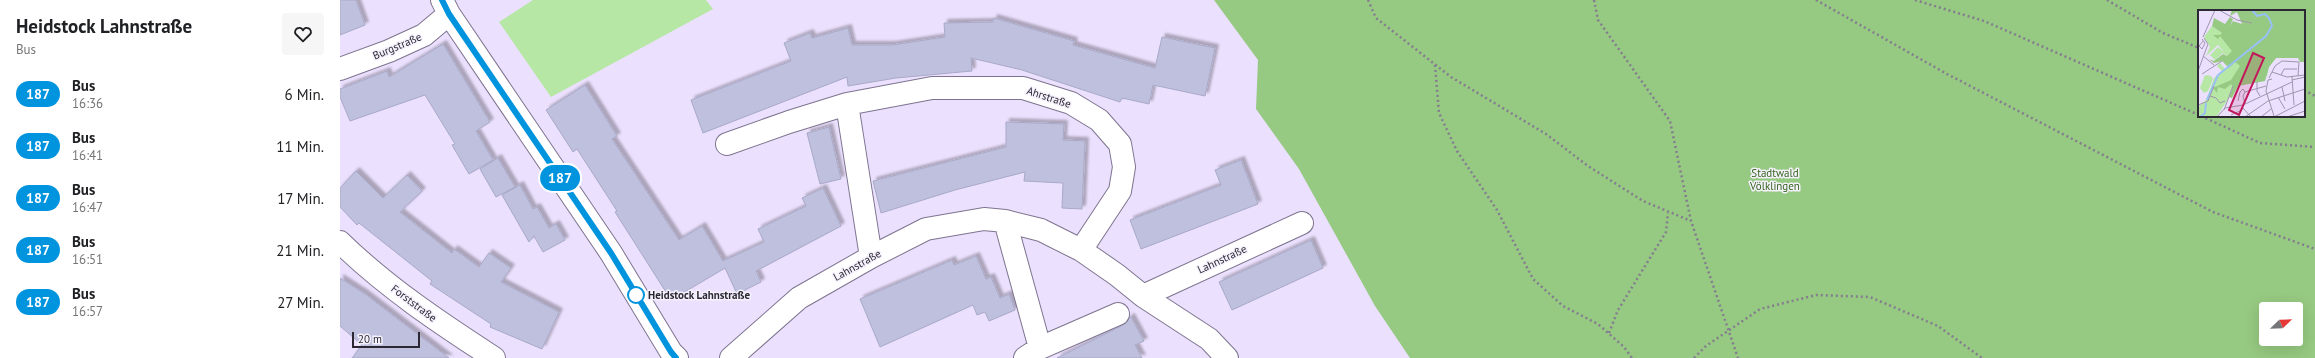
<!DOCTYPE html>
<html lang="de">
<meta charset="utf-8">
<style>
body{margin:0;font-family:"PT Sans",sans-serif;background:#f6f6f6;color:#202124;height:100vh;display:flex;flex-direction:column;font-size:15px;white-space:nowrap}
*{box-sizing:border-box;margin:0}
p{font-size:13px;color:#757577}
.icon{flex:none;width:22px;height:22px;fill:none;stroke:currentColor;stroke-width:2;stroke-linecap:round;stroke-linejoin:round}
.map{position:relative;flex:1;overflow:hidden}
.panel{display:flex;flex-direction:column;background:#fff;width:340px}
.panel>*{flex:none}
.badge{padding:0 8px;border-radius:13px;font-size:14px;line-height:26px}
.needle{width:26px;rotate:67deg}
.tools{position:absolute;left:1919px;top:302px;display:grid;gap:8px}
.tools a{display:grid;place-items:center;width:44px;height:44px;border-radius:4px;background:#fff;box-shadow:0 4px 16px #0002;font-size:20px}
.scale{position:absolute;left:12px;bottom:10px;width:68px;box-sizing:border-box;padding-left:4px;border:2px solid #2c2833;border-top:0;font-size:11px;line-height:14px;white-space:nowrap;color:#2c2833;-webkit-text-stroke:3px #f5f1fd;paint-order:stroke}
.map>.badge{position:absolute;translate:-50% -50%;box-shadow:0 0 0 2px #fff}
.round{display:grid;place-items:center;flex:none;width:42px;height:42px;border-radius:4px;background:#f6f6f6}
.summary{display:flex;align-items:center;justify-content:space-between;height:68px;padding:0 16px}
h1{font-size:19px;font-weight:700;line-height:30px}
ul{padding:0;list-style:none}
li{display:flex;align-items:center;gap:12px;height:52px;padding:0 16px}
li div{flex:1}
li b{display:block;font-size:15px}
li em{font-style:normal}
li .badge{min-width:44px;font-weight:700;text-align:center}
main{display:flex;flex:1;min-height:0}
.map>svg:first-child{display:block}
</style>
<main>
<section class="panel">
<div class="summary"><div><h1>Heidstock Lahnstraße</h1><p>Bus</p></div><a class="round"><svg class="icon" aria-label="heart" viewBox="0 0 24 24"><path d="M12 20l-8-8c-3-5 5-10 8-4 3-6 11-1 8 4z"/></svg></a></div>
<ul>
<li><span class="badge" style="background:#0094de;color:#fff">187</span><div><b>Bus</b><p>16:36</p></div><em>6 Min.</em></li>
<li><span class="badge" style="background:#0094de;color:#fff">187</span><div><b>Bus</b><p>16:41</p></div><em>11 Min.</em></li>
<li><span class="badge" style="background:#0094de;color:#fff">187</span><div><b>Bus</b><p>16:47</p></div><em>17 Min.</em></li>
<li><span class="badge" style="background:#0094de;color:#fff">187</span><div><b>Bus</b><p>16:51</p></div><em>21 Min.</em></li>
<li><span class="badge" style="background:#0094de;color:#fff">187</span><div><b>Bus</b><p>16:57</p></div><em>27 Min.</em></li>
</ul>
</section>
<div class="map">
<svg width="1975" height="358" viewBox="0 0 1975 358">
<defs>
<filter id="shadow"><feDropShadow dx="3.5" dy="-3.5" stdDeviation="1" flood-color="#0004"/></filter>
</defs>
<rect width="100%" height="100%" fill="#ebe0fe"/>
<path fill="#b7e7a4" d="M193 0H366L373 9 211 97 159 22Z"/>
<path fill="#96c981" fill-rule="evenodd" d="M874 0H1975V358H1070L1035 306 959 169 916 109 918 60ZM1859 11H1964V116H1859ZM1926 309H1956V339H1926Z"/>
<path fill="#bec0de" stroke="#a8a9c7" filter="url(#shadow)" d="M0 0H16L25 25 0 35Z
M654 18 734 41 733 45 815 68 822 37 875 48 865 96 813 85 809 104 782 98 780 102 682 70 631 58 632 71 556 78 508 86 507 77 363 133 351 100 451 61 444 43 470 33 472 38 508 28 512 45H552L605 37 604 23 653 22Z
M103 44 150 122 136 131 153 160 129 174 112 145 115 144 85 95 10 121 0 97V89L47 71 49 77Z
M245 85 277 136 272 139 339 240 362 226 383 261 424 242 418 229 466 206 462 198 483 188 501 226 416 271 421 282 397 294 385 268 331 300 275 212 277 211 237 149 233 152 206 110Z
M666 122 724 124 723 140 745 141 742 209 722 208 723 183 684 181 685 172 615 190 541 213 533 181 666 147Z
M489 127 501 179 480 184 467 133Z
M158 158 175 187 156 197 140 169Z
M901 160 918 204 801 249 790 220 881 185 875 170Z
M16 171 43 198 67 175 82 191 60 212 112 253 114 249 139 267 149 253 171 268 161 282 219 312 202 349 150 327 151 324 90 284 92 281 19 223 17 225 0 207V188Z
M180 185 193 209 197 207 209 228 216 224 225 240 203 252 194 236 189 242 162 195Z
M971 240 983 268 892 310 879 282Z
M636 256 646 279 651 277 660 298 669 294 675 310 649 321 645 312 637 315 633 305 540 347 520 299 612 260 614 265Z
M0 278 25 294 109 358H12L22 345 0 326Z
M790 317H791L804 341 795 345 802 358H717L783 325Z"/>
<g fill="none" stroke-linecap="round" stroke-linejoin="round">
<g stroke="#7e748f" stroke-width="24">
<path id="minor" d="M102 0 109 14 271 253 331 352 337 358
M0 69 49 51 84 35 109 14
M507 104 531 257
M387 144 449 122 507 104 592 88H683L731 103 759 120 780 144 784 167 780 191 741 250
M665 221 700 348
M0 242C46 287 100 323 154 358
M803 296 962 223
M391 358 459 298 531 257 586 229 644 219 665 221 701 230 741 250 777 275 803 296 869 339 887 358
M685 358 700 348 778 314"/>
</g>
<path stroke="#847d90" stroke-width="2.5" stroke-dasharray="2 3" stroke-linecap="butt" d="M1028 0 1036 18 1111 77 1206 134 1248 166 1303 201 1351 221
M1254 0 1258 20 1330 121 1351 221 1398 358
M1476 0 1607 74 1873 212 1975 249
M1575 0 1644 21 1859 115
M1767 0 1823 33 1859 48
M1095 65 1099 113 1117 151 1157 210 1193 279 1223 306 1258 324 1284 347 1292 358
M1964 90 1975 96
M1861 116 1920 143 1975 147
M1269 333 1278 310 1326 232 1328 213
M1354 358 1366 346 1420 309 1476 295 1530 297 1598 326 1642 358"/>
<use href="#minor" stroke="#fff" stroke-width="22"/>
</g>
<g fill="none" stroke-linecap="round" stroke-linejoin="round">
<g stroke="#fff" stroke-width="9">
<path id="line" d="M102 0 109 14 271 253 331 352 336 358"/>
</g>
<use href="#line" stroke="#0094de" stroke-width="6"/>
</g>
<circle fill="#fff" stroke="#0094de" stroke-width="2" cx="296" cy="295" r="8"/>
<g text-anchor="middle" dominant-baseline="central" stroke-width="3" stroke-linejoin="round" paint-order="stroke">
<g font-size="11" fill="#2c2833" stroke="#f5f1fd">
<text transform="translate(57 46) rotate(-23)">Burgstraße</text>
<text transform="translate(709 97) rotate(18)">Ahrstraße</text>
<text transform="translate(882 259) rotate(-25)">Lahnstraße</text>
<text transform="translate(517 265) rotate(-29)">Lahnstraße</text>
<text transform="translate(74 303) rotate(37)">Forststraße</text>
</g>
<g font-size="11" fill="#35651d" stroke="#f5f1fd">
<text x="1435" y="173">Stadtwald<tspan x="1435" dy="13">Völklingen</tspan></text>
</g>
<g font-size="11" font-weight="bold" fill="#2c2833" stroke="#f5f1fd" text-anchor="start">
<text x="308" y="295">Heidstock Lahnstraße</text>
</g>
</g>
<g transform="translate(1858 10)">
<rect width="107" height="107" fill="#ebe0fe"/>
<path d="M91 0 78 48 71 57 69 66 53 74H40L19 106 0 107V97L8 90 16 68 24 61 19 56 22 53 27 59 32 55 48 26 43 6 37 1ZM14 16 24 23 35 41 29 46 25 43 17 50 12 45 20 37 26 42 20 35 8 46 12 37 6 27ZM7 65 13 66 15 69 10 81 6 83 2 78Z" fill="#b7e7a4"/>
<path d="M34 0H107V52H102L100 48H78L71 57 67 71 40 76 34 88 31 87 35 77 33 74 27 79 20 77 19 83 15 78 33 70 42 56 37 52 31 58 24 51 16 53 11 49 16 51 25 44 29 46 34 41 22 26 20 29 15 25H22L24 23 14 16 16 8 27 14 32 7 35 9 32 16 35 11 44 14 39 2 32 6Z" fill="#96c981"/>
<path fill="none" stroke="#97c1f8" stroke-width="2" d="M9 90 20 65 68 26 74 16 71 8 67 4 59 6 54 0M2 107 7 103 8 93"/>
<path fill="none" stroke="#9f96ad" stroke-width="1" d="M21 0 39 10 54 13M5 27 17 0M4 29 7 33 4 39 1 36 5 31M5 46 16 55M0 61 10 34 6 28M74 62 89 67 107 65M4 64 24 51M83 65 86 59H99M94 67 96 95M71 68 77 56 84 51 101 52 100 66M74 69 70 70 68 81 76 106M94 70 107 67M59 72V81L62 86M84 77 87 91M12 86 18 88 22 93 27 91M80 87 87 99M40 91 42 82 45 79 47 82M47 94 45 86 47 82 68 76M0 95 10 91 16 76M45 98 53 107M26 100 35 76M33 105 44 100 45 95M19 107 27 98 45 95 94 72M47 107 70 91 107 79M63 107 73 99M76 107 107 91M89 107 107 101"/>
<path fill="#c2185b" fill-opacity="0.15" stroke="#c2185b" stroke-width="2" d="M55 43 66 48 41 105 31 100Z"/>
<rect width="107" height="107" fill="none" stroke="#2c2833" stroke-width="2"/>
</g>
</svg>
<div class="tools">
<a><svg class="needle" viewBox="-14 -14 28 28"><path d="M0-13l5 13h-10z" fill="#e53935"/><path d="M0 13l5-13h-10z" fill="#757577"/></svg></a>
</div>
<div class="scale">20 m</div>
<b class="badge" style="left:220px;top:178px;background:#0094de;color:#fff">187</b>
</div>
</main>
